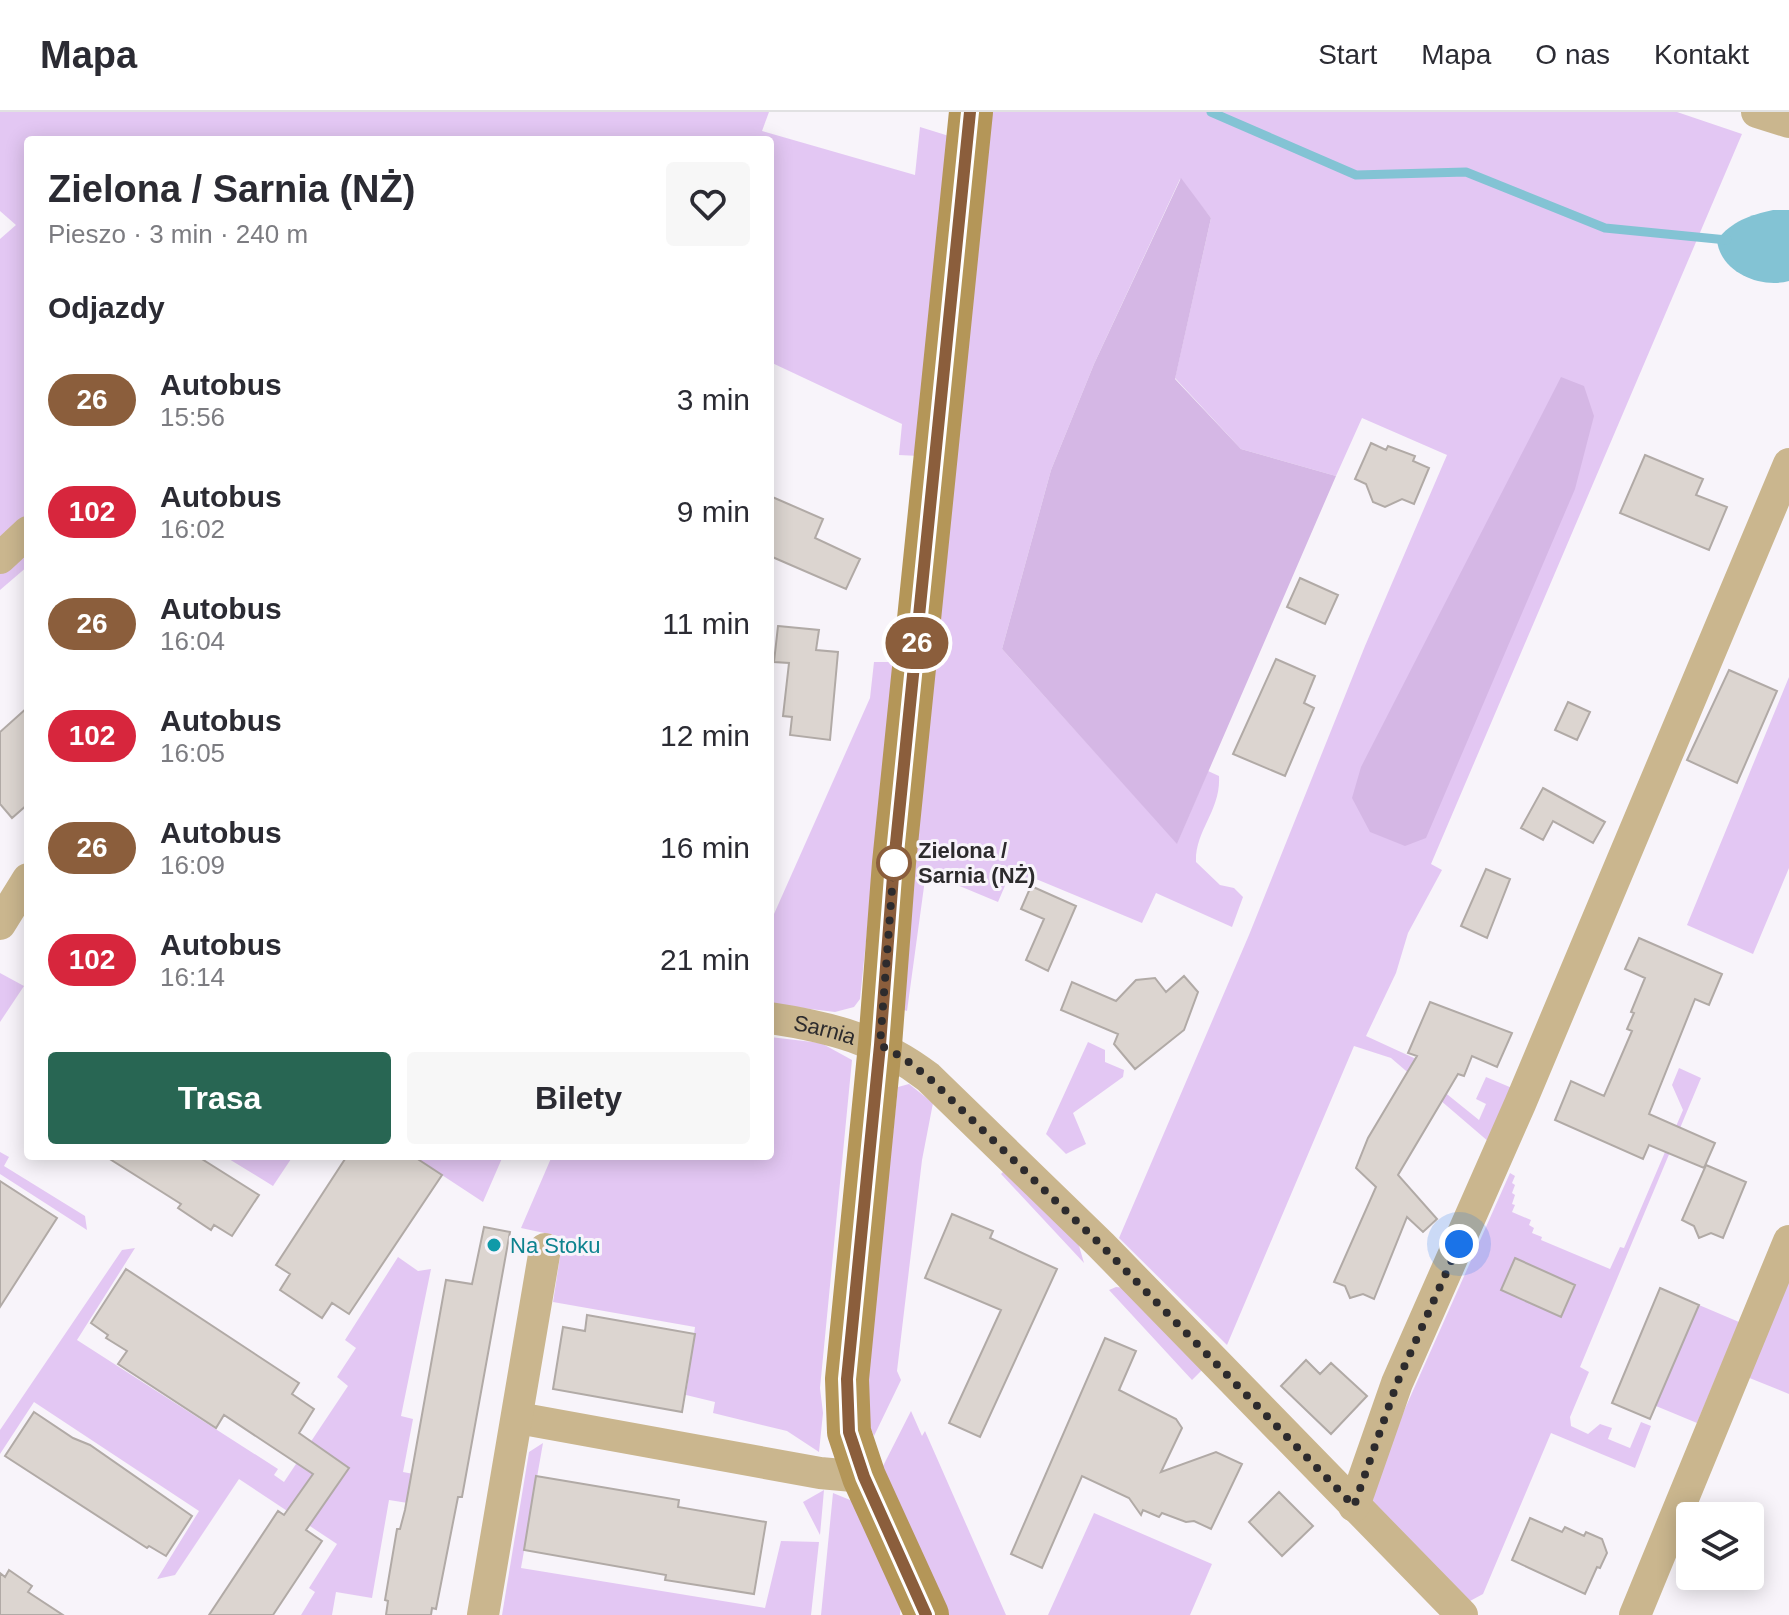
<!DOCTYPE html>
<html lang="pl">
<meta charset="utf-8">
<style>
body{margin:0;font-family:Arial,sans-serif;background:#f7f7f7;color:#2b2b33;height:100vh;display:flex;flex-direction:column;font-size:30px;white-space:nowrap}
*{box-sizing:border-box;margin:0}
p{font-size:26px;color:#7c7c81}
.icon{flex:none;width:44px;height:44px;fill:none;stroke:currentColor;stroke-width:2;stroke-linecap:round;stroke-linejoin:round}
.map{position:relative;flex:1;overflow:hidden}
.details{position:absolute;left:24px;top:24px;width:750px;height:1024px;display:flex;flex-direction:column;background:#fff;border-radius:8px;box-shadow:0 4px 20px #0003}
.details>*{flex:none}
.badge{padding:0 16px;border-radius:26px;font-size:28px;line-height:52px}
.controls{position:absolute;left:1676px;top:1390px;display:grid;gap:16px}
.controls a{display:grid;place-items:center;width:88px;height:88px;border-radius:8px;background:#fff;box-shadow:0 4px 20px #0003;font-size:40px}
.you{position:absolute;width:40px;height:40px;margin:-20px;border:6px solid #fff;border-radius:50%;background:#1a73e8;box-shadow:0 0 0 12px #1a73e833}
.map>.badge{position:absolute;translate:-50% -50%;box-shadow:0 0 0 4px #fff}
h2{padding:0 24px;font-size:30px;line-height:72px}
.round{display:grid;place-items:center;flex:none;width:84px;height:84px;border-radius:8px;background:#f7f7f7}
.overview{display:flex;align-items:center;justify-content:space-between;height:136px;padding:0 24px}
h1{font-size:38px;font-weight:800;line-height:60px}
.cta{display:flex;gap:16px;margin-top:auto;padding:16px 24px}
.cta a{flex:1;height:92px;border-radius:8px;background:#286653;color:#fff;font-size:32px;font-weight:800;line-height:92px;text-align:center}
.cta a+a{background:#f7f7f7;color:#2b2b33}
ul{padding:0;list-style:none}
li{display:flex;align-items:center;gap:24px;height:112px;padding:0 24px}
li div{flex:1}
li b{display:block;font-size:30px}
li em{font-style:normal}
li .badge{min-width:88px;font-weight:700;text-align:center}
header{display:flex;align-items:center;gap:48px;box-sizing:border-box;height:112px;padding:0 40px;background:#fff;border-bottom:2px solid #e1e1e2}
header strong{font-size:38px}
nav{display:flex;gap:44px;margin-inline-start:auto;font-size:28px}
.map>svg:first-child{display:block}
</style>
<header>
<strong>Mapa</strong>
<nav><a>Start</a><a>Mapa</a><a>O nas</a><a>Kontakt</a></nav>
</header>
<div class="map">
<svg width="1789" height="1503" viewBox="0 0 1789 1503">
<rect width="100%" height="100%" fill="#f8f4fa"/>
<path fill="#e3c7f3" d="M0 0H769L762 19 915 63 920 15 949 24 919 344 899 343 902 312 770 250V28H28V408L0 432V127L16 113 0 99Z
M988 0H1677L1742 22 1431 752 1442 758 1408 821 1396 861 1366 924 1427 952 1422 962 1479 1008 1486 992 1476 987 1486 965 1512 976 1489 1030 1391 946 1354 934 1227 1233 1119 1126 1249 823 1365 534 1447 343 1362 306 1336 364 1241 337 1175 266 1211 106 1180 67 1094 252 1051 358 1002 537 1177 731 1208 659 1219 664C1221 699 1195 718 1196 750L1220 773 1234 776 1243 785 1232 815 1156 781 1142 811 1036 767 1024 769 1010 762 998 790 926 760 907 899 901 897Z
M28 430V454L0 478V456Z
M874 550H895L860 887 854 895 835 900 770 892V811L870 586Z
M1789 565V756L1753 842 1687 813Z
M0 861 24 874 0 910Z
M770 925 821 931 852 948 820 1276 823 1301 819 1340 787 1319 713 1301 715 1290 686 1283 695 1215 553 1190 563 1125 521 1116 552 1044H770Z
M1088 930 1105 938V950L1124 958 1123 965 1073 1001 1086 1032 1066 1042 1046 1022Z
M1679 956 1701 966 1580 1255 1589 1260 1570 1305 1571 1314 1588 1322 1600 1312 1612 1316 1608 1327 1630 1336 1641 1310 1651 1314 1635 1356 1551 1321 1483 1482 1470 1489 1372 1393 1379 1355 1510 1061 1515 1064 1512 1071 1515 1073 1512 1081 1515 1083 1512 1092 1515 1093 1512 1100 1531 1108 1529 1113 1534 1116 1532 1121 1542 1125 1541 1128 1610 1157 1620 1135 1624 1136 1683 998 1672 973Z
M909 972 933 991 922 1048 897 1259 901 1268 874 1324 866 1306 864 1284 898 975Z
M0 1040 9 1045 4 1054 85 1104 87 1118 0 1062Z
M224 1044H293L273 1074Z
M413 1044H503L483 1090Z
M1006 1057 1077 1127 1084 1151 1001 1062Z
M135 1136 77 1228 278 1357 274 1363 284 1370 348 1274 337 1265 356 1236 345 1228 398 1145 418 1159 431 1157 401 1304 413 1307 403 1360 456 1370 452 1398 389 1388 372 1486 336 1480 332 1503H301L315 1480 309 1476 337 1432 239 1367 175 1463 157 1467 199 1399 34 1290 0 1342V1318L122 1138Z
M1789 1165V1282L1747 1265Z
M1116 1175 1126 1176 1204 1256 1192 1268 1109 1178Z
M1699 1193 1739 1210 1697 1311 1656 1294Z
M911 1299 922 1324 925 1319 1006 1503H946L881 1358Z
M543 1331 521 1456 765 1496 781 1429 819 1430 811 1503H502L529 1340Z
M824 1378 820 1423 803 1390Z
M833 1381 855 1390 901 1491 900 1503H821Z
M1094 1401 1212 1452 1190 1503H1048Z"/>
<path fill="#d5b7e5" d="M1181 66 1211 106 1175 267 1241 337 1336 364 1177 732 1002 537 1051 358 1094 252Z
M1561 265 1584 274 1594 304 1575 377 1426 726 1405 734 1370 720 1352 686 1361 655Z"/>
<path fill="#83c3d4" d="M1773 98H1789V169C1760 177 1720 160 1717 128 1732 109 1750 103 1773 98Z"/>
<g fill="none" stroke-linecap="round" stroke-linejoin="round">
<path stroke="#83c3d4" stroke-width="9" d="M1211 0 1356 63 1466 60 1605 116 1727 128"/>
</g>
<path fill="#dcd5d0" stroke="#b1aaa6" stroke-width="2" d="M1371 331 1386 338 1388 334 1415 344 1413 349 1429 356 1414 392 1402 387 1385 395 1373 390 1366 372 1355 367Z
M1645 343 1703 367 1696 383 1727 395 1709 438 1620 401Z
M770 384 823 407 815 426 860 447 846 477 770 444Z
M1300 466 1338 483 1325 512 1287 495Z
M778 514 819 518 816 538 838 540 830 628 790 623 792 605 783 604 789 551 774 550Z
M1276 547 1315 564 1304 591 1314 596 1285 664 1233 642Z
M1729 558 1777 579 1737 671 1687 648Z
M1568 590 1590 600 1577 628 1555 618Z
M28 595V692L12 706 0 692V620Z
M1543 676 1605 710 1593 731 1553 709 1543 728 1521 716Z
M1486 757 1510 767 1487 826 1461 814Z
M1031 774 1076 794 1048 859 1026 848 1044 807 1021 797Z
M1639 826 1722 862 1709 893 1695 887 1649 1002 1715 1031 1704 1056 1649 1033 1643 1047 1555 1008 1571 969 1604 984 1632 919 1627 917 1634 901 1631 900 1645 866 1625 857Z
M1184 864 1198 880 1184 918 1135 957 1114 932 1118 922 1061 898 1072 870 1116 889 1136 868 1155 866 1166 880Z
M1430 890 1512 921 1497 955 1472 944 1464 964 1458 962 1398 1063 1437 1107 1423 1120 1407 1105 1374 1187 1363 1182 1350 1186 1345 1174 1334 1170 1376 1075 1356 1056 1368 1026 1417 944 1408 941Z
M105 1044H197L259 1083 232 1124 214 1113 211 1118 178 1096 181 1092Z
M347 1044H413L442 1063 349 1202 332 1191 322 1206 280 1178 290 1162 276 1153Z
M1706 1053 1746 1070 1723 1126 1711 1121 1699 1126 1694 1114 1682 1108Z
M0 1069 57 1106 0 1195Z
M952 1102 993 1119 990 1126 1057 1157 980 1325 949 1311 1001 1198 925 1166Z
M484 1115 510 1120 462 1385H458L436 1497 432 1496 431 1503H386L388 1489 385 1488 397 1417H400L405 1398 446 1168 472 1172Z
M1515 1146 1575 1173 1561 1205 1501 1178Z
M126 1157 299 1271 292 1282 314 1297 299 1321 349 1356 306 1418 322 1429 273 1503H209L278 1399 284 1403 313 1362 224 1303 216 1316 118 1252 127 1239 106 1226 108 1223 91 1211Z
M1660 1176 1699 1193 1650 1307 1612 1291Z
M587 1203 695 1222 682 1300 553 1277 563 1215 585 1219Z
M1105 1226 1136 1239 1119 1278 1176 1307 1182 1316 1161 1360 1216 1340 1242 1352 1211 1417 1194 1409 1186 1410 1162 1401 1159 1405 1143 1398 1141 1403 1129 1386 1082 1364 1042 1456 1011 1442Z
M1306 1248 1320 1262 1331 1251 1367 1284 1331 1322 1281 1274Z
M34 1300 73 1326 90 1333 192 1404 166 1444 149 1434 147 1436 5 1344Z
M536 1364 679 1388 678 1395 766 1410 754 1482 665 1468 666 1463 524 1438Z
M1279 1380 1313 1414 1282 1444 1249 1410Z
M1530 1406 1562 1420 1565 1415 1584 1424 1586 1420 1602 1427 1607 1441 1600 1456 1597 1455 1585 1482 1512 1448Z
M9 1458 32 1474 28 1480 63 1503H0V1461L5 1465Z"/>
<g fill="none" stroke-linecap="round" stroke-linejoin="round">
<g stroke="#cab68e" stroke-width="32">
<path d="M1757 0 1789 10"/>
<path d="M0 446 28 420"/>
<path d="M0 812 28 767"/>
<path id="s1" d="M770 906C830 915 880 928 928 965L1101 1133 1462 1503"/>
<path d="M518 1306 820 1361 864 1365"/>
<path d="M1354 1394 1397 1271 1520 992 1789 352"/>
<path d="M483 1503 545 1137"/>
<path d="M1635 1503 1789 1129"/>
</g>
<path stroke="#b49658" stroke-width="44" d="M927 1503 864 1365 849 1320 847 1267 880 933 894 751 971 0"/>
</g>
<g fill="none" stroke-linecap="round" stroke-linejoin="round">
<g stroke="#fff" stroke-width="18">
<path id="line" d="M926 1503 864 1365 849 1320 847 1267 880 933 894 751 970 0"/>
</g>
<use href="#line" stroke="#8b5e3c" stroke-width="12"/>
<path stroke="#2d2b2d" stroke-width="8" stroke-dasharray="0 14.4" d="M894 751 880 933 902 945 928 965 1101 1133 1354 1394 1397 1271 1459 1132"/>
</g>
<circle fill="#fff" stroke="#8b5e3c" stroke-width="4" cx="894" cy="751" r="16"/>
<circle fill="#0f9aa8" stroke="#f8f4fa" stroke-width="3" cx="494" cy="1133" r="8"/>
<g text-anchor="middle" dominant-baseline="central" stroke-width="6" stroke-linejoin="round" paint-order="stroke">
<g font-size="22" font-weight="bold" fill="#2d2b2d" stroke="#f8f4fa" text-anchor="start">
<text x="918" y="738">Zielona /<tspan x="918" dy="25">Sarnia (NŻ)</tspan></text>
</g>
<g font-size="22" fill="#2d2b2d" stroke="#f8f4fa">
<text stroke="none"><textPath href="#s1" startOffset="56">Sarnia</textPath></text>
</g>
<g font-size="22" fill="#0d838f" stroke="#f8f4fa" text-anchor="start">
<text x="510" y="1133">Na Stoku</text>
</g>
</g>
</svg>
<div class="controls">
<a><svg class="icon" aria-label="layers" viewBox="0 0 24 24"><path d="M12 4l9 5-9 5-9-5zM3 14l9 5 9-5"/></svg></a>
</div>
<div class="you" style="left:1459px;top:1132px"></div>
<b class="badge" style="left:917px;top:531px;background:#8b5e3c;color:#fff">26</b>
<section class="details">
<div class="overview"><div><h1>Zielona / Sarnia (NŻ)</h1><p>Pieszo · 3 min · 240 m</p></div><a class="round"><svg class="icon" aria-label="heart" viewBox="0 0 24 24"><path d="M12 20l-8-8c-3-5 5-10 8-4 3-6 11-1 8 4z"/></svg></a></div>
<h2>Odjazdy</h2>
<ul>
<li><span class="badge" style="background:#8b5e3c;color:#fff">26</span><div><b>Autobus</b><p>15:56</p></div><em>3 min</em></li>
<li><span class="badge" style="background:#d7263d;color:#fff">102</span><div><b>Autobus</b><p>16:02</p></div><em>9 min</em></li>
<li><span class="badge" style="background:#8b5e3c;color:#fff">26</span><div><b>Autobus</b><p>16:04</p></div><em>11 min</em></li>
<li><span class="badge" style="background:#d7263d;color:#fff">102</span><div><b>Autobus</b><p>16:05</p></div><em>12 min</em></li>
<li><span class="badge" style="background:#8b5e3c;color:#fff">26</span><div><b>Autobus</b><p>16:09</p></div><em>16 min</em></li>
<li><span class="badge" style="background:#d7263d;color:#fff">102</span><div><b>Autobus</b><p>16:14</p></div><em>21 min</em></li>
</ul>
<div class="cta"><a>Trasa</a><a>Bilety</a></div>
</section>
</div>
